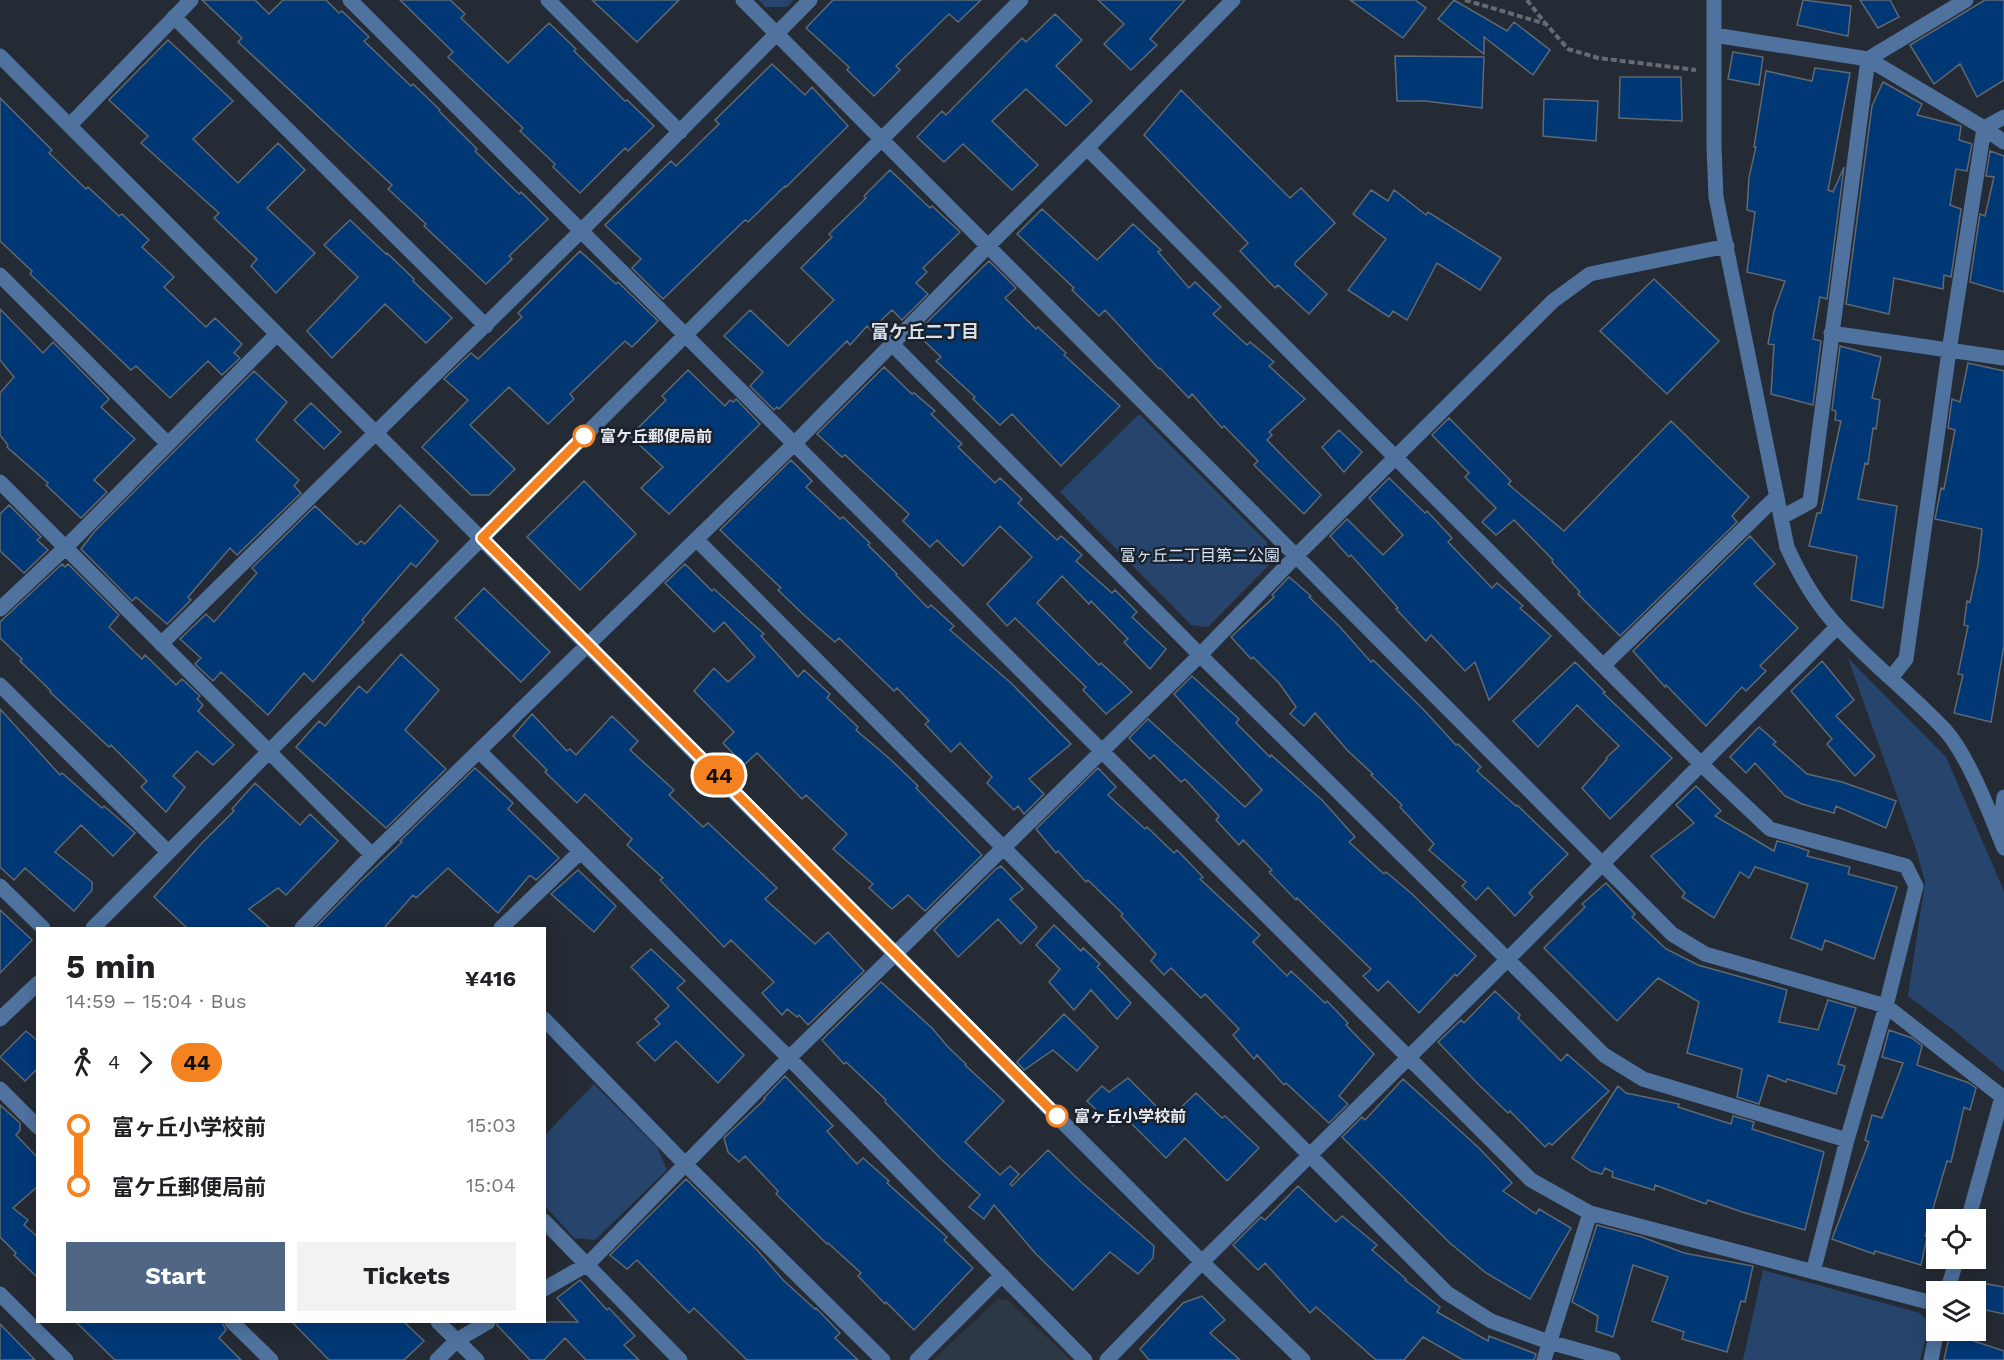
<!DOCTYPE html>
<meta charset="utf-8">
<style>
body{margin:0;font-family:"Work Sans","Noto Sans JP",sans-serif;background:#f2f2f2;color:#202124;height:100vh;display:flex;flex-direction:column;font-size:22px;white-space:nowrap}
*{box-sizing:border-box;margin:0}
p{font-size:20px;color:#757577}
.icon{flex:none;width:33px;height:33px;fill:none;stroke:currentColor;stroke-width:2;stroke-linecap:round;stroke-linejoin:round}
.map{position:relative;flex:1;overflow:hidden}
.sheet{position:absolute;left:36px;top:927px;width:510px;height:396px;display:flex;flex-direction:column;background:#fff;border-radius:0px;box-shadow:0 3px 15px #0003}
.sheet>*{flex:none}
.badge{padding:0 12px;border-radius:20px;font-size:21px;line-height:39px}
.controls{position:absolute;left:1926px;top:1209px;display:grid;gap:12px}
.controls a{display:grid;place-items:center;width:60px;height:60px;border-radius:0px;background:#fff;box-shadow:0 3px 15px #0003;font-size:30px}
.map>.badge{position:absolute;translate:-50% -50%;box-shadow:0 0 0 3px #fff}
.legs{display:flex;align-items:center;gap:9px;height:66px;padding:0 30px;font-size:20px}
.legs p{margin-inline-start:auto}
.head{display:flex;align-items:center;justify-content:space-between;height:102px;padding:0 30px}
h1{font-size:33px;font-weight:700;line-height:45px}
.button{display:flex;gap:12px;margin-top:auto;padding:12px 30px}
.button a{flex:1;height:69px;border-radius:0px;background:#4f6685;color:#fff;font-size:24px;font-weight:700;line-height:69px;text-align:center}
.button a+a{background:#f2f2f2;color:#202124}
ul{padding:0 30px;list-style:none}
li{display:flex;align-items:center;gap:21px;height:60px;font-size:22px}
li i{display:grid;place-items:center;width:9px;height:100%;margin:0 8px;background:currentColor}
li i::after{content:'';width:15px;height:15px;margin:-8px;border:4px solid;border-radius:50%;background:#fff}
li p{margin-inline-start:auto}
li:first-child i{background:linear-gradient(#0000 50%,currentColor 0)}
li:last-child i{background:linear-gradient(currentColor 50%,#0000 0)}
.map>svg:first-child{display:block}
</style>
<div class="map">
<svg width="2004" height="1360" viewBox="0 0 2004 1360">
<rect width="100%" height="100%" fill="#252b34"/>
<path fill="#2d3845" d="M998 1299 1008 1300 1071 1360H933Z"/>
<path fill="#27456c" d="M759 0H794L787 7H765Z
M1139 414 1267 542 1272 562 1208 627 1191 625 1060 492Z
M1848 658 1946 757 2004 891V1072L1951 1028 1908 996 1925 882 1917 852Z
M594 1084 657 1147 667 1170 595 1240 574 1238 544 1205 545 1135Z
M1763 1270 1920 1313 1930 1323 1920 1360H1743Z"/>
<path fill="#003876" stroke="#606872" stroke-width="1.5" d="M202 0H255L269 14 283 0H326L339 13 342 11 369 37 364 41 411 86 413 84 440 110 439 111 477 149 475 151 519 194 521 192 548 219 509 256 512 259 486 284 424 226 426 224 388 189 392 185 238 42 242 38Z
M400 0H450L465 14 461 18 508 63 549 23 576 49 574 51 625 101 627 100 654 126 628 151 625 148 580 193 553 167 555 164 520 131 523 128 448 57 453 52Z
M592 0H679L637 42Z
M833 0H981L958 22 949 14 896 66 900 70 874 96 847 70 849 67 806 28Z
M1098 0H1185L1150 39 1157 45 1131 70 1104 44 1124 24Z
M1350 0H1415L1426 8 1403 38Z
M1454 0 1507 31 1514 22 1550 50 1533 75 1484 37V54L1438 19Z
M1803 0 1851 6 1848 36 1797 25Z
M1860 0H1890L1899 17 1878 28Z
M1985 0H2004V80L1977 97 1960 64 1934 84 1910 45Z
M1055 14 1082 40 1056 66 1092 101 1066 126 1026 89 992 121 1038 165 1012 190 963 144 944 162 917 137 942 111 946 115 1022 38 1026 42Z
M168 40 233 101 193 139 238 183 278 143 305 170 267 208 315 253 276 293 251 266 257 259 214 218 219 213 141 143 148 136 109 100Z
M1733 52 1763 57 1759 85 1728 79Z
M1395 56 1484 57 1482 108 1425 101H1397Z
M772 64 805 95 812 87 848 126 786 187 785 186 748 222 745 220 663 299 632 268 641 259 605 225 671 161 676 166 719 124 715 120Z
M1815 68 1850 73 1828 190 1833 192 1844 167 1827 299 1820 297 1813 339 1821 341 1813 405 1771 394 1774 345 1768 344 1774 311 1785 281 1747 272 1755 212 1747 210 1749 177 1756 147H1754L1766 71 1812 81Z
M1620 77H1681L1682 121 1619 118Z
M1883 82 1922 104 1917 115 1961 126 1959 140 1972 144 1967 171 1956 169 1950 205 1961 209 1951 277 1944 275 1943 289 1894 278 1889 314 1846 304 1872 106Z
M1181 90 1290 198 1301 188 1335 223 1295 263V265L1327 294 1309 314 1278 285 1275 288 1240 251 1248 243 1144 135Z
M0 98 52 150 49 153 86 189 88 187 119 216 122 214 149 240 142 247 174 277 164 287 206 327 215 318 242 344 234 353 240 358 222 375 208 361 170 398 136 366 131 370 30 274 32 271 0 241Z
M1544 99 1598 101 1596 141 1543 136Z
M1990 151 2004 156V292L1970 282 1980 214 1985 216 1994 177 1986 176Z
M890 170 930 208 932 206 960 232 923 268 927 272 916 283 928 294 902 320 892 310 871 330 867 326 850 345 847 341 779 409 777 407 774 410 750 386 763 372 724 336 750 310 788 346 834 300 801 268 832 237 829 234 866 198 864 196Z
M1371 190 1388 201 1394 190 1426 215 1428 212 1501 258 1480 290 1437 263 1407 320 1393 311 1389 317 1348 290 1386 239 1353 214Z
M1042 209 1097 260 1133 224 1161 250 1158 252 1189 288 1195 282 1221 307 1213 314 1247 345 1250 342 1274 362 1269 366 1305 399 1269 432 1272 435 1267 440 1321 495 1304 514 1254 465 1258 461 1224 426 1222 428 1192 394 1189 398 1160 368 1159 369 1105 310 1099 316 1072 290 1074 288 1017 234Z
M350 220 386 254 387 253 414 279 413 281 452 318 426 343 385 304 332 358 307 331 358 277 324 245Z
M580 251 616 284 618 282 658 321 632 347 625 341 570 394 574 399 548 424 509 387 470 425 515 469 489 495H471L422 447 468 400 444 379 471 353 478 359 522 317 518 313Z
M989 261 1016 288 1005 298 1036 329 1038 327 1066 353 1064 355 1120 406 1061 466 1012 414 1000 425 973 399 975 397 936 361 941 357 916 333Z
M1654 279 1719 341 1667 394 1600 331Z
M0 309 43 353 53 342 109 399 101 407 135 439 94 480 107 492 81 518 46 485 48 483 7 447 8 445 0 435V393L14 377 0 360Z
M1840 346 1881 357 1872 398 1880 400 1876 429 1873 428 1868 464 1865 463 1858 499 1897 506 1883 608 1851 600 1857 556 1809 546 1817 513H1821L1841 421 1835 420 1836 411 1832 410Z
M1968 363 2004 371V645L1991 722 1954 713 1963 675 1958 674 1968 626 1964 625 1967 601 1970 602 1978 565 1982 529 1935 519 1941 488 1944 489 1955 430 1948 428 1952 399 1960 402Z
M884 367 912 394 914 393 935 411 931 414 962 444 958 447 995 483 1000 478 1022 499 1018 503 1057 540 1061 536 1082 555 1076 561 1112 593 1115 590 1137 612 1132 617 1166 649 1150 669 1124 642 1128 639 1091 601 1089 604 1062 576 1037 603 1099 665 1101 663 1132 692 1106 714 1083 690 1086 687 1015 618 1007 626 987 604 1032 557 1000 526 963 566 937 540 930 547 903 521 909 514 845 455 842 457 817 434Z
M688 370 725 406 730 400 733 402 736 399 760 424 669 514 641 488 663 467 630 436 666 400 662 396Z
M254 371 287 402 256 440 299 480 294 486 301 493 237 555 230 548 188 597 191 600 167 624 136 597 132 601 81 549 95 531Z
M311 403 341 432 324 449 294 420Z
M1449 418 1511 481 1508 484 1564 531 1671 421 1749 497 1732 516 1737 522 1620 636 1578 594 1580 592 1552 562 1553 560 1514 520 1496 535 1482 522 1496 508 1465 477 1469 473 1432 435Z
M1339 430 1362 452 1344 472 1322 447Z
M791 460 812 481 806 487 840 519 843 517 870 543 868 545 897 574 896 575 928 608 931 605 954 626 950 630 1011 683 1071 744 1029 779 1044 794 1024 814 1018 806 1014 810 987 783 992 777 960 743 951 752 925 724 929 721 897 688 894 691 839 638 835 642 805 616 778 590 781 588 720 530Z
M1389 478 1425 513 1427 511 1452 538 1448 542 1492 588 1497 583 1523 606 1520 608 1551 636 1489 700 1475 662 1465 671 1431 635 1426 641 1396 609 1398 608 1351 555 1349 557 1330 536 1347 519 1383 555 1403 535 1369 498Z
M584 481 636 534 580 590 527 537Z
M9 505 41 537 37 540 48 550 24 573 0 551V514Z
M400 505 438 541 416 567 411 563 362 620 364 622 313 682 304 673 268 715 221 672 213 681 195 664 201 658 180 639 206 614 214 622 257 573 252 568 315 506 357 545 361 541 365 544Z
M1750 536 1775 564 1754 584 1798 628 1760 666 1766 671 1746 691 1742 687 1706 726 1666 685 1665 687 1633 651Z
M62 564 65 567 68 564 119 615 109 627 142 659 145 655 176 685 182 679 200 696 197 699 203 705 198 711 234 745 213 765 197 751 173 776 185 787 166 812 141 787 147 781 111 745 109 747 50 692 51 691 20 661 22 659 0 638V622Z
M685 564 712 591 714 589 764 634 761 636 798 677 804 670 830 694 827 698 858 727 856 730 890 759 918 786 916 788 982 855 925 911 908 895 892 909 869 888 873 884 833 849 847 834 806 795 802 799 757 753 744 765 723 743 734 732 694 691 714 668 728 682 755 657 724 622 714 632 665 583Z
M1289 577 1311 596 1309 597 1339 626 1371 662 1373 660 1423 709 1456 745 1458 744 1481 767 1477 771 1516 806 1517 805 1568 854 1529 893 1533 897 1515 916 1488 887 1476 900 1462 886 1466 882 1429 850 1434 844 1400 807 1402 805 1371 775 1373 774 1348 751 1315 713 1304 726 1290 714 1296 707 1279 683 1253 657 1251 659 1231 637 1274 597 1272 595Z
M484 588 550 652 521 682 455 618Z
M401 654 439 690 405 730 446 769 386 828 296 747 319 721 325 726 359 686 367 693Z
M1822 661 1854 700 1836 716 1875 756 1855 776 1827 744 1832 739 1791 691Z
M1575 662 1605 692 1603 693 1672 758 1610 819 1582 788 1607 759 1606 758 1619 746 1577 705 1538 747 1513 721Z
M1192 676 1239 719 1236 723 1270 757 1271 755 1322 800 1355 837 1349 842 1384 874 1386 872 1411 893 1476 956 1457 976 1455 974 1419 1013 1388 981 1378 991 1363 976 1371 969 1297 898 1296 900 1269 872 1272 870 1243 840 1239 845 1216 820 1219 816 1185 779 1181 782 1154 755 1150 759 1129 738 1148 719 1245 807 1262 790 1174 694Z
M0 709 60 775 62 773 102 808 104 806 135 833 113 856 81 825 55 852 92 882V890L74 911 25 868 14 880 0 867Z
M532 714 567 751 570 749 576 755 612 716 638 741 630 750 674 790 669 795 703 827 708 823 777 888 765 899 815 944 828 932 864 971 808 1025 799 1015 797 1017 787 1009 782 1015 762 993 774 982 731 940 724 947 660 880 663 878 627 845 632 839 585 794 577 803 545 772 547 770 513 736Z
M1759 727 1776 742 1773 744 1807 774 1842 782 1896 801 1886 828 1836 806 1834 813 1802 804 1785 796 1755 763 1746 773 1730 757Z
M475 768 513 803 508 809 559 858 536 880 531 876H529L498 913 448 868 416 898 413 895 384 928H315L359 883 402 842 400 841Z
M1098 768 1116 787 1108 795 1145 829 1147 827 1174 853 1177 850 1203 877 1200 879 1260 935 1253 942 1287 976 1291 971 1325 1003 1327 1001 1348 1023 1346 1025 1374 1054 1339 1096 1348 1104 1329 1123 1286 1083 1284 1085 1257 1055 1254 1059 1233 1035 1239 1029 1205 994 1201 998 1171 968 1164 975 1151 961 1156 954 1121 916 1123 914 1088 880 1086 882 1058 851 1056 853 1036 829Z
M255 783 300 825 310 814 338 841 286 895 278 888 249 909 270 928H187L154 897 202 843 234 811 232 809Z
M1696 786 1721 811 1715 816 1774 851 1777 841 1792 845 1809 851 1807 856 1850 867 1848 874 1897 887 1874 959 1825 940 1822 950 1791 938 1808 884 1755 867 1749 878 1740 872 1714 918 1682 897 1685 893 1651 856 1694 823 1676 805Z
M1001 866 1023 889 1010 899 1037 927 1021 944 998 919 958 957 934 930 996 869Z
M578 870 616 906 594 932 551 894Z
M1606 883 1635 914 1632 917 1666 949 1698 965 1787 990 1779 1022 1818 1030 1828 1000 1856 1008 1838 1064 1845 1066 1836 1094 1787 1079 1786 1082 1768 1075 1759 1104 1737 1097 1742 1069 1687 1053 1699 1002 1658 978 1617 1021 1544 948 1585 907 1582 904Z
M0 910 32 940 0 973Z
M1054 925 1081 951 1083 948 1100 964 1097 967 1131 1003 1117 1019 1091 990 1074 1010 1049 982 1060 969 1036 945Z
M651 949 685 981 677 988 744 1055 718 1083 676 1041 655 1061 637 1043 660 1024 655 1019 669 1006 631 967Z
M881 982 932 1028 948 1047 966 1064 965 1065 1004 1101 965 1142 1000 1175 1010 1166 1019 1174 1010 1184 1012 1186 1048 1150 1081 1182 1154 1246 1153 1258 1138 1274 1110 1252 1073 1290 1036 1254 994 1205 984 1219 969 1207 980 1195 941 1159 885 1102 886 1100 846 1062 844 1064 822 1040Z
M1495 991 1520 1015 1518 1018 1561 1061 1567 1054 1609 1091 1552 1145 1549 1143 1545 1147 1510 1111 1508 1113 1478 1084 1438 1042 1461 1020 1464 1023Z
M1064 1014 1098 1047 1077 1071 1053 1050 1024 1070 1017 1062Z
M1889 1030 1912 1038 1922 1046 1917 1065 1969 1083 1976 1088 1970 1110 1964 1107 1951 1162 1947 1161 1925 1236 1927 1237 1921 1265 1875 1251 1874 1254 1832 1239 1869 1142 1865 1140 1872 1115 1882 1118 1903 1063 1882 1057Z
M26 1031 38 1041V1068L25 1081 0 1057Z
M785 1076 833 1126 827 1131 857 1164 863 1158 889 1181 887 1183 947 1237 944 1240 973 1268 914 1330 886 1302 885 1304 858 1276 861 1273 828 1243 827 1244 776 1194 778 1191 745 1156 739 1162 728 1152 724 1138 765 1099 764 1098Z
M1128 1078 1169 1119 1196 1093 1222 1118 1225 1116 1259 1148 1227 1181 1185 1138 1166 1158 1123 1115 1113 1126 1087 1101 1102 1086 1109 1092Z
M1403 1079 1479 1148 1512 1183 1503 1191 1536 1214 1539 1209 1571 1228 1530 1299 1486 1273 1450 1243 1342 1137 1362 1117 1365 1120Z
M1618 1086 1626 1093 1679 1104 1678 1107 1731 1124 1733 1116 1754 1122 1752 1129 1824 1152 1805 1230 1742 1212 1708 1200 1706 1204 1655 1185 1654 1190 1612 1177 1613 1172 1605 1168 1602 1174 1591 1171 1572 1158Z
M0 1105 20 1123V1130L16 1135 38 1158V1186L13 1208 28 1220 24 1225 38 1237V1278L14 1255 16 1253 0 1237Z
M686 1179 758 1251 783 1280 815 1309 816 1308 840 1333 835 1338 858 1360H747L694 1308 689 1313 637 1260 627 1269 610 1255Z
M1298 1186 1336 1222 1342 1216 1377 1245 1372 1250 1406 1279 1405 1280 1440 1307 1437 1312 1488 1341 1489 1336 1536 1354 1534 1360H1463L1423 1337 1404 1360H1376L1316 1307 1310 1313 1265 1263 1258 1270 1233 1245 1261 1217 1265 1220Z
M1597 1225 1642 1237 1684 1253 1753 1266 1745 1302 1741 1301 1727 1352 1682 1339 1684 1332 1652 1321 1668 1277 1633 1265 1613 1337 1596 1331 1598 1316 1572 1302Z
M580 1280 607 1310 609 1308 635 1336 624 1345 639 1360H586L565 1338 544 1360H530L497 1325 498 1322H578L557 1298Z
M1976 1282 2004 1287V1314L1976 1308Z
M1202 1296 1225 1320 1210 1333 1240 1360H1149L1140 1349 1183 1303Z
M76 1322H222L226 1330 219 1338 241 1360H115Z
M292 1322H404L424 1341 404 1360H329Z
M0 1324 35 1360H0Z
M1950 1333 2004 1351V1360H1944Z"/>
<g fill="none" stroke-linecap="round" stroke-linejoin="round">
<path stroke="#656b73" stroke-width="4" stroke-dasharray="6 3" stroke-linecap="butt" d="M1465 0 1546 24 1568 49 1598 58 1696 70
M1527 0 1545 23"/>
<path stroke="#4f729f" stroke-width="15" d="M350 0 1531 1180 1590 1213 1936 1304
M548 0 680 132
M743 0 1672 934 1705 954 1886 1006 2004 1098
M1714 0V147L1716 197 1787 547C1800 576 1817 605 1839 628 1872 664 1911 694 1945 730 1969 757 1990 814 2004 848
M174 17 486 326
M1714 35 1868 59 1984 128 2004 142
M0 56 1202 1262 1303 1360
M1868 59 1966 0
M70 125 191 0
M1087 148 1702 765 1770 829 1906 866 1916 886 1886 1006 1847 1140 1813 1272
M0 275 168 444
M1831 333 2004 358
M892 344 1200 655 1604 1055 1643 1079 1847 1140
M0 482 372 855
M1782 517 1810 502 1868 59
M697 540 1447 1293 1491 1321 1549 1342 1613 1360
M0 609 65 548 277 334
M161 644 581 231 810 0
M1604 665 1777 496
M1891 678 1906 659 1949 351 1984 128 2004 117
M0 685 168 852
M480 752 789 1058 1085 1360
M1999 835 2004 797
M0 886 43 928
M93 928 482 538 1021 0
M302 928 372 855 794 444 988 246 1087 148 1233 0
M501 928 580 852
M0 1019 38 983
M544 1019 685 1164 883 1360
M0 1089 38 1127
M1968 1220 2002 1097
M544 1221 680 1360
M544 1289 588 1264 789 1058 1200 655 1296 556 1553 301 1590 274 1727 246
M1947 1292 1957 1258
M0 1294 66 1360
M232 1322 271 1360
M438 1322 477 1360
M437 1360 457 1340 488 1322
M917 1360 1002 1275
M1107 1360 1202 1262 1507 960 1837 627
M1544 1360 1590 1213
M1931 1360 1937 1330"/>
</g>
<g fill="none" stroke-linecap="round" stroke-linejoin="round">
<g stroke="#fff" stroke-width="14">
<path id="line-1" d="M584 436 482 538 1057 1116"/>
</g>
<use href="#line-1" stroke="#f58220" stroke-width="9"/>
</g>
<g fill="#fff" stroke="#f58220" stroke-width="3">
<circle cx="584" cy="436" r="10"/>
<circle cx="1057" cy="1116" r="10"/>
</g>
<g text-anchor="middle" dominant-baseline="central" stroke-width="5" stroke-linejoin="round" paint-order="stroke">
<g font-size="16" font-weight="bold" fill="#e7ebf1" stroke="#1b212a" text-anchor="start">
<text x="600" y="436">富ケ丘郵便局前</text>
<text x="1074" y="1116">富ヶ丘小学校前</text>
</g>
<g font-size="16" fill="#d6e5f7" stroke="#1b212a">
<text x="1200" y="555">富ヶ丘二丁目第二公園</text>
</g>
<g font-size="18" font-weight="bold" fill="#d6dfea" stroke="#1b212a">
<text x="925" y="331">富ケ丘二丁目</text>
</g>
</g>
</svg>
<div class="controls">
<a><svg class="icon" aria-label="locate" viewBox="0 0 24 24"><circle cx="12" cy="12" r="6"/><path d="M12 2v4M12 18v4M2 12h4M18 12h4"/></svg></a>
<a><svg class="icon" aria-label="layers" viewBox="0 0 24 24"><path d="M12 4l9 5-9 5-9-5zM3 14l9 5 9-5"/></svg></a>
</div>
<b class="badge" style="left:719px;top:775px;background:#f58220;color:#111">44</b>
<section class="sheet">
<div class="head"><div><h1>5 min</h1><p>14:59 – 15:04 · Bus</p></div><b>¥416</b></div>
<div class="legs"><svg class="icon" aria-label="walk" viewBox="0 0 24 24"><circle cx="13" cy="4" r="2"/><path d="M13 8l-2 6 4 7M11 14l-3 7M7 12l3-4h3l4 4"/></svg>4<svg class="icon" aria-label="forward" viewBox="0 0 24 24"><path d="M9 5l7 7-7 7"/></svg><b class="badge" style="background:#f58220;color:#111">44</b></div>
<ul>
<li><i style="color:#f58220"></i><b>富ヶ丘小学校前</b><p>15:03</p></li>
<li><i style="color:#f58220"></i><b>富ケ丘郵便局前</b><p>15:04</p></li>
</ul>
<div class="button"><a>Start</a><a>Tickets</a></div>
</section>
</div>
